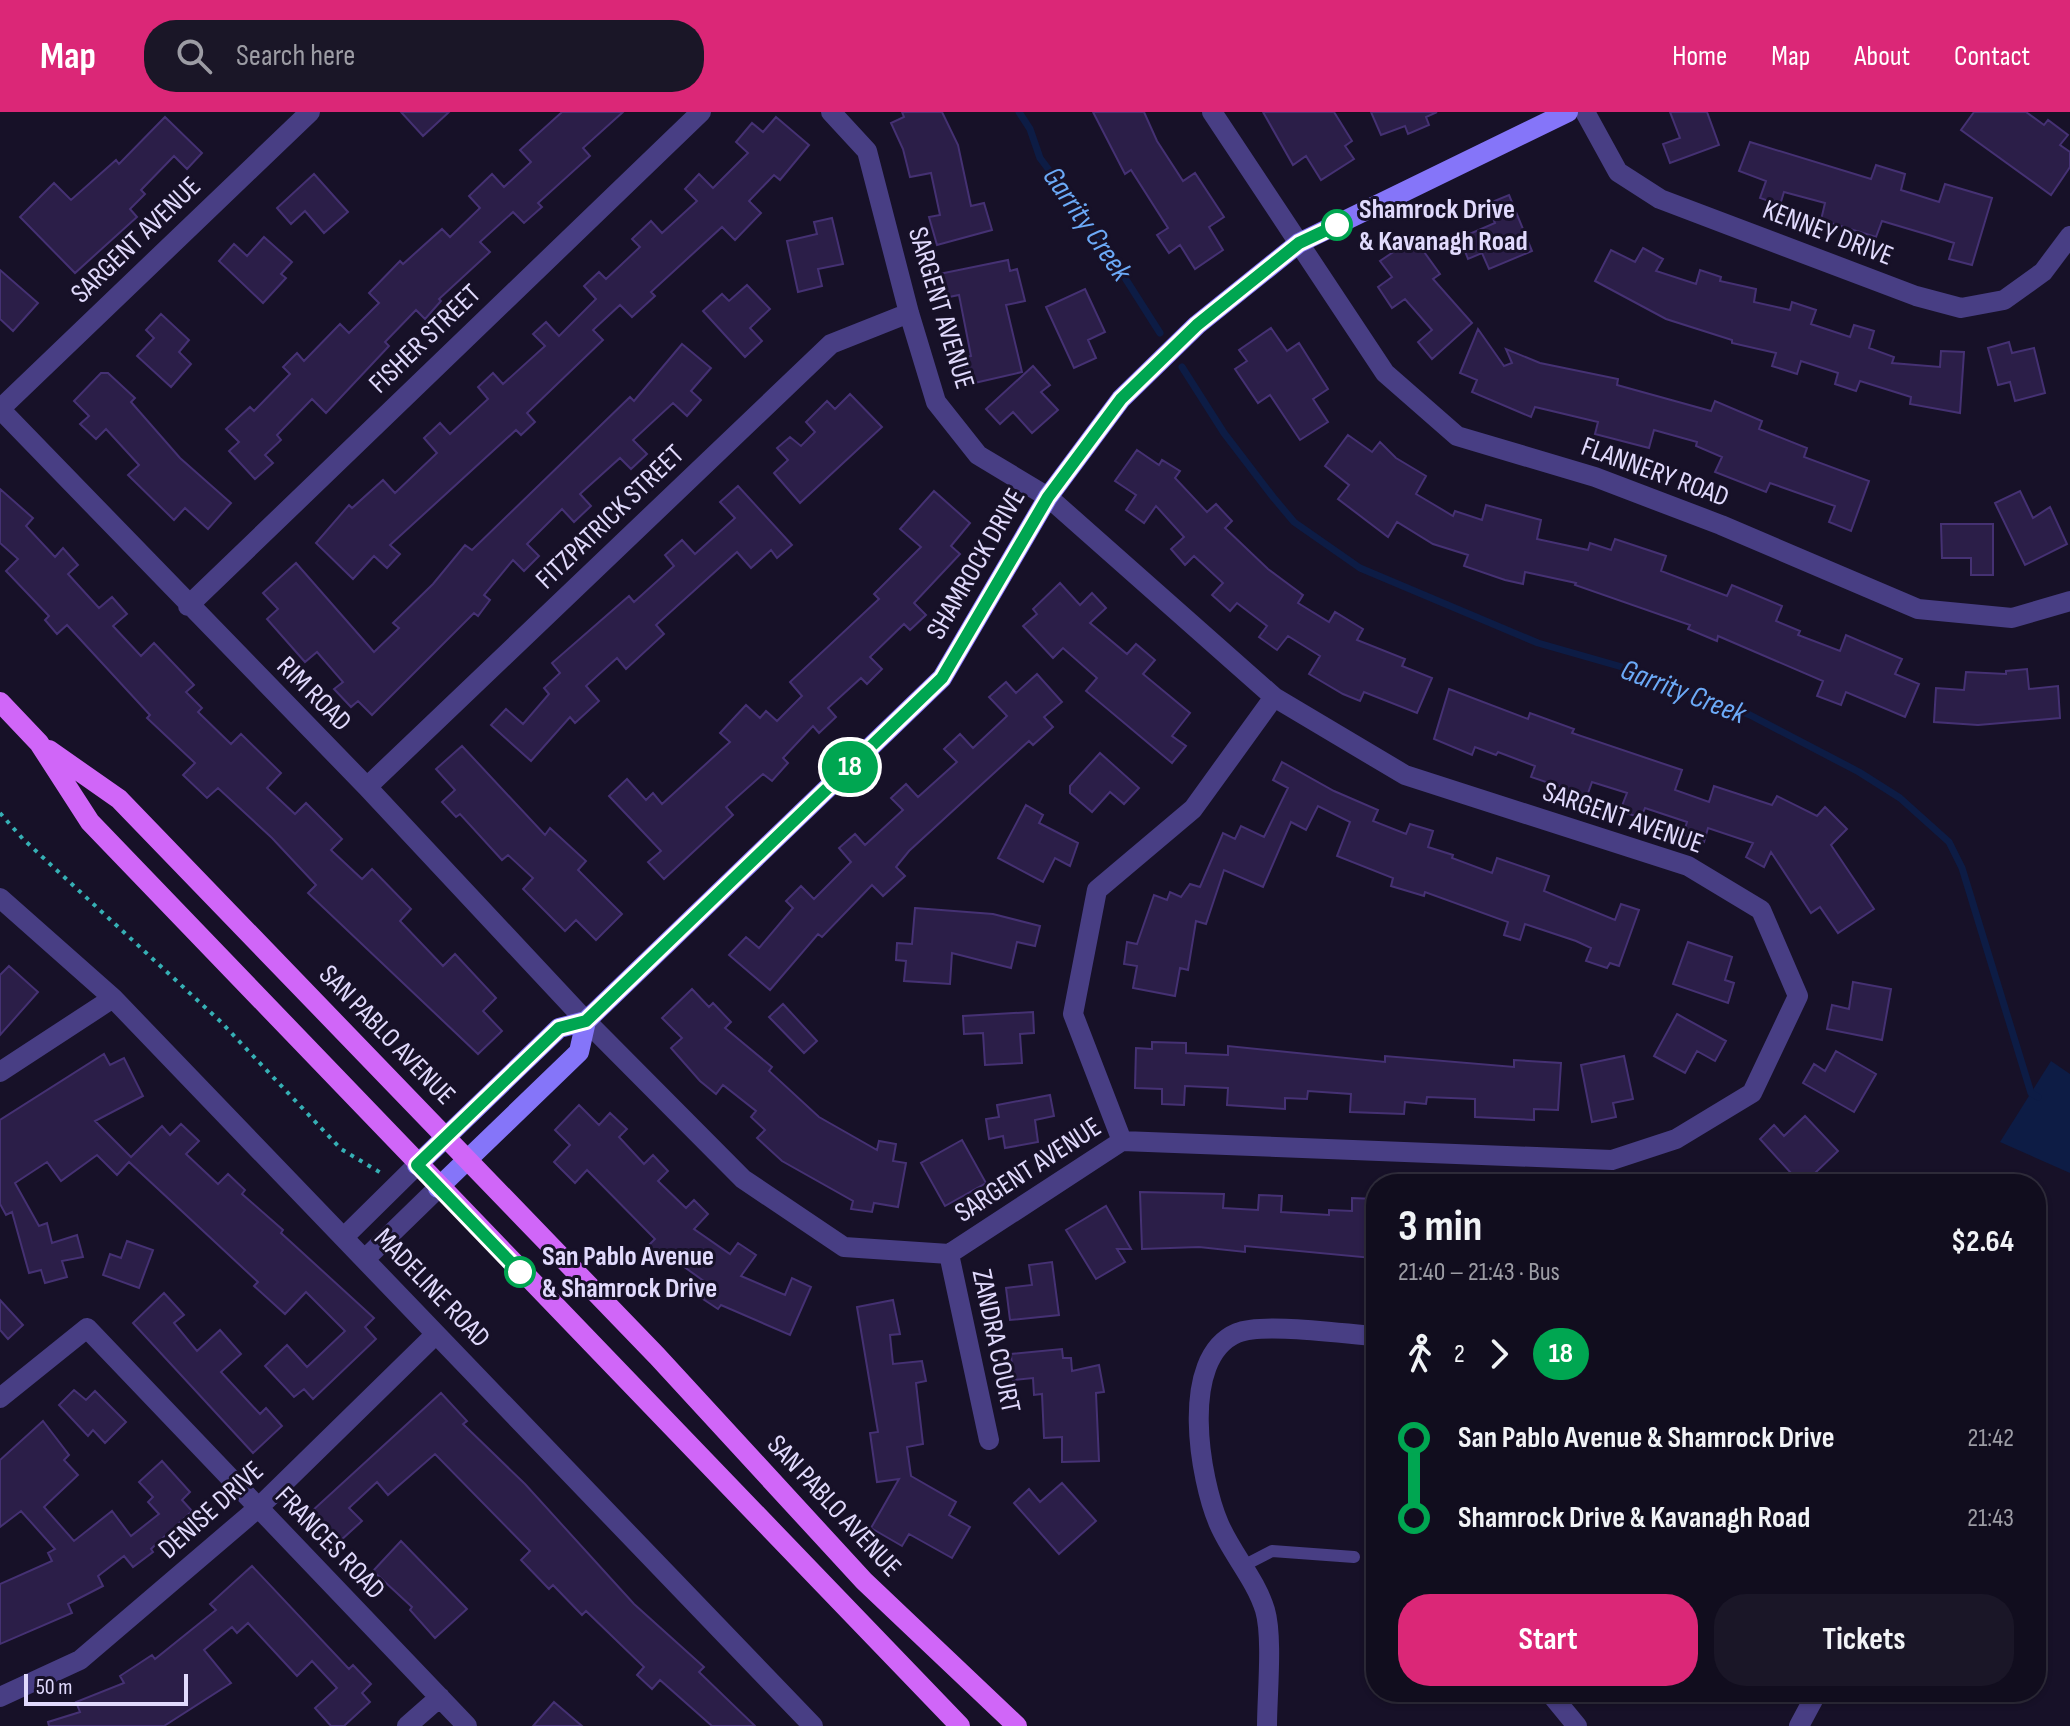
<!DOCTYPE html>
<meta charset="utf-8">
<style>
body{margin:0;font-family:"Sofia Sans Condensed",sans-serif;background:#1a1627;color:#f1f3f6;height:100vh;display:flex;flex-direction:column;font-size:30px;white-space:nowrap}
*{box-sizing:border-box;margin:0}
p{font-size:26px;color:#9c9ca4}
.icon{flex:none;width:44px;height:44px;fill:none;stroke:currentColor;stroke-width:2;stroke-linecap:round;stroke-linejoin:round}
.map{position:relative;flex:1;overflow:hidden}
.side{position:absolute;left:1366px;top:1062px;width:680px;height:528px;display:flex;flex-direction:column;background:#110d1e;border-radius:32px;box-shadow:0 2px 6px #0004,0 0 0 2px #302d3c}
.side>*{flex:none}
.badge{padding:0 16px;border-radius:26px;font-size:28px;line-height:52px}
.scale{position:absolute;left:24px;bottom:20px;width:164px;box-sizing:border-box;padding-left:8px;border:4px solid #e1dafd;border-top:0;font-size:22px;line-height:28px;white-space:nowrap;color:#e1dafd;-webkit-text-stroke:6px #171128;paint-order:stroke}
.map>.badge{position:absolute;translate:-50% -50%;box-shadow:0 0 0 4px #fff}
.legs{display:flex;align-items:center;gap:12px;height:88px;padding:0 32px;font-size:26px}
.legs p{margin-inline-start:auto}
.head{display:flex;align-items:center;justify-content:space-between;height:136px;padding:0 32px}
h1{font-size:44px;font-weight:700;line-height:60px}
.action{display:flex;gap:16px;margin-top:auto;padding:16px 32px}
.action a{flex:1;height:92px;border-radius:32px;background:#db2777;color:#fff;font-size:32px;font-weight:700;line-height:92px;text-align:center}
.action a+a{background:#1a1627;color:#f1f3f6}
ul{padding:0 32px;list-style:none}
li{display:flex;align-items:center;gap:28px;height:80px;font-size:30px}
li i{display:grid;place-items:center;width:12px;height:100%;margin:0 10px;background:currentColor}
li i::after{content:'';width:20px;height:20px;margin:-10px;border:6px solid;border-radius:50%;background:#110d1e}
li p{margin-inline-start:auto}
li:first-child i{background:linear-gradient(#0000 50%,currentColor 0)}
li:last-child i{background:linear-gradient(currentColor 50%,#0000 0)}
header{display:flex;align-items:center;gap:48px;box-sizing:border-box;height:112px;padding:0 40px;background:#db2777;color:#fff}
header strong{font-size:38px}
nav{display:flex;gap:44px;margin-inline-start:auto;font-size:28px}
.search{width:560px;height:72px;background:#1a1627;display:flex;align-items:center;gap:20px;box-sizing:border-box;padding:0 28px;border-radius:32px;color:#9c9ca4;font-size:30px}
.map>svg:first-child{display:block}
</style>
<header>
<strong>Map</strong>
<div class="search"><svg class="icon" aria-label="search" viewBox="0 0 24 24"><circle cx="10" cy="10" r="6"/><path d="M15 15l6 6"/></svg>Search here</div>
<nav><a>Home</a><a>Map</a><a>About</a><a>Contact</a></nav>
</header>
<div class="map">
<svg width="2070" height="1614" viewBox="0 0 2070 1614">
<rect width="100%" height="100%" fill="#171128"/>
<path fill="#0d1c45" d="M2051 949 2070 962V1061L2000 1030Z"/>
<g fill="none" stroke-linecap="round" stroke-linejoin="round">
<path stroke="#0d1c45" stroke-width="7" d="M1019 0 1030 17 1040 46 1099 125 1160 221
M1182 255 1224 321 1273 385 1294 410 1360 456 1538 531 1629 557 1750 603 1859 660 1900 686 1949 730 1962 756 2031 981 2038 985"/>
</g>
<path fill="#2b1e48" stroke="#453173" stroke-width="2" d="M401 0H449L423 24Z
M562 0H623L583 36 590 44 538 91 542 95 524 111 513 100 480 130 490 140 439 187 441 189 425 207 416 198 385 230 389 234 326 301 312 287 277 323 281 328 265 343 273 351 255 367 229 339 239 330 226 317 250 295 254 299 290 262 283 255 297 241 304 249 340 212 349 221 379 191 369 181 400 149 403 152 442 117 450 125 480 96 469 84 492 62 504 75 531 50 520 38Z
M902 0H942L958 33 971 94 984 91 992 118 937 133 929 105 940 103 931 61 910 65 903 37 891 11 904 5Z
M1093 0H1144L1157 29 1183 69 1195 61 1224 105 1209 115 1223 138 1195 157 1180 133 1169 141 1157 123 1168 116 1131 58 1125 62Z
M1263 0H1334L1352 29 1345 34 1354 47 1321 68 1306 44 1293 53Z
M1371 0H1437L1426 5 1429 13 1408 22 1405 14 1381 23Z
M1670 0H1707L1719 33 1670 51 1663 32 1680 26Z
M1974 0H2026L2044 13 2048 8 2068 23 2060 33 2070 40V55L2051 83 1961 18Z
M165 5 202 41 187 57 174 44 141 78 145 82 130 97 137 105 75 161 20 105 54 71 71 88 116 48 119 52Z
M776 5 809 33 780 68 774 63 749 89 761 101 735 128 722 115 651 180 655 184 632 205 620 193 593 218 603 228 527 301 535 310 521 323 516 318 390 433 400 442 387 456 374 444 353 467 316 431 349 393 352 396 383 368 395 381 437 341 424 326 440 311 450 322 488 287 478 275 493 261 503 272 545 234 533 222 546 210 559 224 596 187 584 174 599 160 606 167 640 135 632 127 651 109 662 121 697 89 685 77 699 62 713 76 748 41 736 30 752 11 763 20Z
M1750 30 1871 67 1876 53 1905 62 1901 78 1939 90 1945 72 1992 86 1972 153 1949 147 1954 131 1929 123 1882 109 1876 125 1821 108 1825 91 1784 80 1780 93 1760 86 1766 69 1739 59Z
M314 62 348 100 324 121 305 99 291 112 277 96Z
M1509 83 1532 139 1489 157 1482 141 1468 147 1460 126 1495 111 1487 92Z
M832 106 843 152 818 157 822 174 798 180 787 129 817 122 814 110Z
M264 125 292 150 281 162 286 166 263 191 219 149 234 132 247 144Z
M1414 126 1440 162 1433 167 1472 211 1432 247 1418 230 1432 218 1405 187 1392 196 1378 175 1392 165 1380 149Z
M1643 136 1663 147 1656 159 1696 172 1700 158 1721 165 1720 169 1756 177 1754 190 1790 198 1792 190 1816 198 1811 212 1850 225 1854 213 1874 219 1869 236 1894 245 1892 251 1940 255 1941 239 1964 240 1960 301 1910 292 1911 285 1860 269 1856 279 1835 272 1838 261 1801 249 1797 262 1772 254 1776 241 1732 231V228L1666 207 1595 169 1611 138 1635 150Z
M1008 148 1010 159 1017 157 1025 189 1006 193 1022 260 970 272 963 246 971 244 959 183 944 186 939 162Z
M0 158 38 191 13 219 0 207Z
M747 173 770 197 750 216 762 229 745 245 703 199 722 182 729 189Z
M1085 177 1105 220 1088 228 1096 246 1074 256 1046 195Z
M161 202 189 228 179 240 191 252 171 275 137 244 154 226 146 218Z
M1271 216 1287 239 1299 231 1328 277 1313 287 1328 310 1300 328 1270 283 1258 291 1235 257 1247 249 1239 238Z
M1478 217 1504 254 1512 251 1506 237 1540 251 1618 267 1617 273 1711 299 1715 289 1762 309 1759 317 1807 336 1804 345 1869 369 1851 419 1829 410 1835 394 1770 371 1766 380 1715 360 1722 345 1696 334 1697 330 1654 318 1649 336 1595 322 1598 310 1535 295 1531 305 1472 280 1477 268 1460 261Z
M2009 230 2012 241 2034 236 2045 281 2015 289 2010 270 1998 273 1988 236Z
M682 232 711 256 691 279 701 288 687 304 673 291 633 328 647 342 631 357 620 346 580 382 591 394 574 410 562 397 527 432 539 444 524 459 513 448 484 483 490 488 478 504 474 501 372 603 358 589 351 595 334 577 343 570 317 540 305 550 267 507 278 497 263 481 296 451 374 540 399 516 393 511 433 472 465 433 472 438 630 285 634 289Z
M1033 254 1050 273 1041 280 1058 298 1032 321 1013 300 1000 312 986 297Z
M101 261H108L135 286 131 290 180 346 231 391 208 417 185 396 174 408 128 363 139 353 106 317 96 327 80 312 89 304 74 289Z
M850 282 882 315 800 391 774 361 788 348 777 336 790 325 801 334 815 320 806 310 827 289 835 297Z
M1348 323 1372 340 1380 330 1396 346 1426 364 1416 382 1453 404 1455 399 1482 408 1486 393 1541 408 1537 427 1588 438 1590 431 1611 438 1615 427 1666 444 1661 459 1727 484 1732 473 1782 494 1776 509 1800 519 1798 523 1840 539 1846 523 1902 547 1895 562 1919 572 1905 605 1846 580 1841 593 1817 584 1823 569 1718 524 1717 529 1688 517 1690 513 1575 473 1576 471 1525 460 1523 472 1505 468 1464 454 1468 443 1433 432 1397 410 1388 425 1338 387 1349 373 1325 354Z
M1137 338 1159 353 1162 348 1180 359 1175 366 1207 400 1216 392 1232 409 1225 416 1268 457 1303 483 1298 491 1329 510 1335 500 1363 517 1357 528 1405 547 1402 554 1432 566 1417 601 1364 580 1360 589 1343 582 1309 562 1320 544 1288 524 1277 538 1259 525 1267 514 1237 491 1230 499 1212 483 1223 471 1194 444 1185 453 1171 437 1184 425 1156 394 1144 411 1126 398 1136 383 1115 369Z
M738 374 792 433 777 446 771 438 751 456 737 440 656 513 664 522 626 557 617 546 586 574 599 589 575 611 570 605 531 649 491 613 506 597 523 612 549 582 544 576 560 561 552 551 629 484 634 490 674 454 665 443 682 428 695 442 735 406 720 390Z
M0 377 33 406 26 414 55 445 63 436 78 453 68 462 99 496 112 485 127 502 113 514 141 544 154 531 194 573 186 580 202 596 198 600 231 632 241 622 281 661 267 676 295 702 306 691 342 727 331 738 362 767 372 757 411 797 400 809 443 854 455 842 496 886 483 899 502 919 478 942 308 781 316 773 272 726 218 676 207 686 183 663 195 651 147 606 150 603 67 513 57 522 45 508 49 504 6 459 18 447 0 431Z
M934 379 970 411 951 434 960 442 914 491 926 503 910 518 904 512 870 545 882 557 867 572 861 566 828 596 836 605 819 621 813 614 783 646 788 651 772 669 763 662 726 695 733 703 664 767 648 750 661 739 609 684 627 667 646 688 653 681 662 692 730 630 720 621 746 593 760 606 766 599 777 609 802 584 790 570 879 487 874 482 921 435 900 417Z
M2020 379 2033 406 2050 395 2067 432 2025 453 1995 391Z
M1941 412H1993V463H1971V446H1942Z
M1060 471 1080 493 1092 481 1106 496 1090 511 1127 542 1136 532 1155 548 1143 562 1190 601 1172 624 1186 634 1172 651 1086 579 1097 566 1063 536 1053 546 1023 514 1037 502 1033 497Z
M2027 557 2029 577 2058 574 2060 606 1978 613 1934 610 1936 576 1964 578 1966 560 2006 562V559Z
M1037 562 1062 590 1044 605 1053 615 1033 633 1029 629 909 739 896 755 905 764 883 784 872 773 822 825 818 822 770 878 729 843 746 825 759 836 793 796 786 789 801 774 814 787 851 750 839 736 855 722 865 733 903 698 891 686 906 672 918 685 957 650 944 637 960 622 973 636 1007 604 989 585 1006 570 1016 581Z
M1449 577 1528 607 1530 601 1574 617 1572 621 1682 658 1675 678 1709 690 1714 674 1772 693 1777 684 1817 704 1825 695 1847 717 1831 733 1874 797 1838 821 1820 795 1811 801 1771 740 1764 755 1746 745 1753 731 1708 716 1704 730 1683 723 1687 710 1645 696 1641 706 1620 699 1627 681 1592 670 1587 684 1531 665 1535 654 1498 640 1496 643 1475 635 1472 643 1434 627Z
M462 634 545 723 550 716 586 749 578 758 622 802 596 828 576 808 565 819 523 777 533 766 508 743 502 748 460 702 456 705 442 690 455 678 436 657Z
M1100 641 1139 676 1124 692 1110 680 1092 700 1070 681V674Z
M1282 650 1334 679 1378 698 1373 709 1406 722 1410 712 1433 719 1428 735 1453 743 1452 746 1492 761 1497 746 1549 764 1544 779 1615 808 1621 792 1639 798 1619 854 1610 851 1607 856 1586 849 1591 836 1576 829 1525 812 1520 828 1504 823 1508 810 1425 780 1424 784 1391 774 1393 766 1337 744 1350 710 1318 694 1306 718 1291 710 1263 775 1224 758 1206 812 1196 809 1188 858 1180 856 1175 884 1133 876 1137 854 1124 852 1127 830 1137 832 1154 783 1167 788 1170 780 1181 785 1190 772 1200 775 1223 721 1235 727 1241 714 1264 725 1288 676 1273 668Z
M1026 693 1043 703 1039 711 1078 731 1070 754 1055 746 1043 770 998 746Z
M915 796 993 802 1040 814 1035 834 1017 830 1011 856 952 841 950 872 904 869 906 849 896 848 897 831 912 832Z
M1688 830 1732 845 1725 868 1734 871 1728 891 1673 872Z
M9 854 38 880 0 923V863Z
M1853 870 1891 877 1882 928 1827 917 1832 893 1849 897Z
M692 877 709 895 713 891 731 910 725 916 772 955 769 959 819 1005 877 1038 879 1029 896 1032 893 1049 906 1051 898 1095 874 1091 872 1100 851 1097 853 1089 782 1049 757 1026 765 1018 751 1005 756 999 723 973 716 982 700 969 671 936 682 926 662 906Z
M783 892 817 929 804 941 769 905Z
M1033 900 1034 921 1020 922 1022 951 985 953 983 921 964 922 963 904Z
M1677 902 1726 929 1715 949 1697 939 1685 961 1654 944Z
M1152 930 1186 931V941L1228 943V934L1385 950V944L1514 955V948L1561 951 1558 998 1534 997V1008L1475 1005V987L1427 985 1426 992 1405 990 1404 1002 1350 1000 1351 982 1308 979 1307 987 1285 986V997L1227 993 1228 976 1185 974 1184 993 1162 992V977L1135 976 1136 936 1152 937Z
M1836 939 1876 962 1854 1000 1803 971 1814 952 1825 959Z
M104 942 110 953 124 946 143 984 95 1009 131 1045 162 1014 170 1023 181 1012 199 1029 186 1042 218 1072 228 1062 245 1078 242 1082 283 1118 281 1121 374 1206 365 1215 376 1227 313 1287 304 1277 294 1285 265 1254 287 1233 307 1255 345 1219 306 1180 285 1202 254 1174 258 1170 129 1050 117 1063 97 1043 61 1069 47 1050 15 1071 39 1114 47 1111 52 1131 77 1123 83 1145 62 1149 67 1165 45 1171 41 1158 29 1161 12 1100 6 1103 0 1092V1008Z
M1624 944 1633 987 1613 991 1616 1005 1592 1010 1581 953Z
M1050 983 1054 1004 1035 1008 1038 1030 1005 1036 1003 1024 989 1027 986 1007 999 1005 997 993Z
M579 993 599 1013 610 1001 627 1017 619 1025 644 1052 653 1043 668 1059 658 1069 686 1096 694 1088 708 1102 694 1117 730 1142 738 1131 756 1143 741 1164 785 1183 792 1166 811 1175 790 1223 721 1193 718 1197 703 1187 712 1175 669 1144 663 1151 646 1136 655 1127 587 1058 575 1071 554 1050 570 1033 555 1018Z
M1805 1004 1838 1039 1815 1061 1825 1072H1801L1760 1027 1774 1013 1784 1024Z
M962 1028 986 1071 945 1094 921 1051Z
M1140 1080 1224 1082 1223 1096 1258 1098 1259 1083 1282 1084 1281 1100 1329 1103V1098L1352 1099V1086L1375 1087 1372 1146 1245 1134V1140L1199 1135 1142 1137Z
M1106 1094 1131 1137H1117L1125 1150 1096 1167 1066 1118Z
M127 1129 153 1138 139 1176 103 1163 110 1142 121 1146Z
M1052 1150 1059 1203 1010 1208 1006 1176 1032 1173 1029 1153Z
M164 1181 184 1203 174 1211 197 1239 220 1218 241 1242 221 1260 260 1302 266 1296 282 1314 253 1341 133 1211Z
M0 1188 23 1213 8 1227 0 1218Z
M893 1188 900 1222 890 1223 893 1252 922 1249 926 1269 916 1271 923 1332 907 1335 911 1364 956 1390 949 1403 970 1415 952 1446 909 1422 902 1434 871 1416 899 1367 877 1370 870 1321 878 1320 857 1195Z
M1062 1237 1063 1246H1071L1072 1259 1099 1253 1104 1280 1096 1281 1099 1349 1062 1350V1325L1044 1326 1042 1282 1034 1283 1033 1266 1013 1268 1011 1242Z
M74 1278 86 1288 95 1279 126 1310 105 1331 93 1318 88 1324 59 1293Z
M441 1281 467 1309 463 1312 525 1372 634 1492 704 1555 699 1560 755 1614H712L660 1568 652 1577 637 1563 644 1555 586 1499 582 1503 553 1473 549 1477 521 1448 530 1439 435 1342 388 1383 377 1370 349 1396 362 1409 340 1429 312 1399Z
M43 1309 69 1343 64 1348 78 1363 44 1395 74 1429 112 1399 131 1424 159 1402 148 1390 153 1385 139 1370 162 1349 190 1380 182 1388 192 1399 151 1437 153 1440 133 1455 124 1444 98 1464 103 1474 68 1492 72 1501 0 1532V1472L52 1449 48 1441 55 1437 21 1399 0 1415V1348Z
M1062 1371 1096 1409 1059 1442 1014 1391 1029 1377 1040 1390Z
M401 1429 467 1497 435 1526 410 1498 412 1495 373 1459Z
M252 1454 349 1557 353 1553 371 1572 362 1581 370 1590 344 1614H331L315 1596 337 1576 312 1549 297 1564 248 1511 237 1521 232 1515 204 1538 231 1571 164 1614H49L48 1610 80 1600 76 1590 124 1571 120 1564 152 1543 155 1547 216 1498 210 1492Z
M554 1590 582 1614H533Z"/>
<g fill="none" stroke-linecap="round" stroke-linejoin="round">
<path stroke="#36b0b5" stroke-width="4" stroke-dasharray="4 6" stroke-linecap="butt" d="M0 701 23 727 221 910 341 1037 381 1061"/>
<path stroke="#483e84" stroke-width="12" d="M1243 1454 1272 1439 1354 1445"/>
<path stroke="#483e84" stroke-width="20" d="M310 0 0 297 367 675 586 909 743 1067 844 1135 949 1142 1122 1029 1612 1048 1676 1027 1752 981 1798 884 1761 798 1688 754 1405 663 1274 585 1048 385 978 343 936 290 909 201 867 39 831 0
M1212 0 1385 261 1457 324 1595 365 1721 413 1918 497 2012 506 2070 489
M1585 0 1618 60 1660 87 1916 184 1961 196 2004 188 2043 160 2070 124
M188 494 701 0
M367 675 831 232 909 201
M0 786 113 886 813 1614
M0 960 113 886
M1122 1029 1073 902 1097 778 1193 697 1274 585
M344 1125 417 1053
M949 1142 989 1328
M365 1147 438 1076
M0 1286 87 1216 467 1614
M1549 1580 1577 1614
M0 1585 80 1548 258 1396 436 1222
M407 1614 440 1585
M1267 1614C1267 1584 1273 1525 1265 1498 1256 1468 1232 1442 1219 1412 1200 1368 1178 1246 1237 1221 1262 1210 1344 1222 1376 1224
M1799 1614 1814 1586 1809 1580"/>
<path stroke="#8575f9" stroke-width="20" d="M417 1053 559 916 586 909 942 566 1048 385 1121 287 1197 213 1299 131 1568 0
M438 1076 579 940 586 909"/>
<path stroke="#d066f8" stroke-width="20" d="M0 590 39 631 90 710 960 1614
M49 638 119 687 657 1244 864 1469 1017 1614"/>
</g>
<g fill="none" stroke-linecap="round" stroke-linejoin="round">
<g stroke="#fff" stroke-width="18">
<path id="line-1" d="M520 1160 417 1053 559 916 586 909 942 566 1048 385 1121 287 1197 213 1299 131 1337 113"/>
</g>
<use href="#line-1" stroke="#00a651" stroke-width="12"/>
</g>
<g fill="#fff" stroke="#00a651" stroke-width="4">
<circle cx="1337" cy="113" r="14"/>
<circle cx="520" cy="1160" r="14"/>
</g>
<g text-anchor="middle" dominant-baseline="central" stroke-width="6" stroke-linejoin="round" paint-order="stroke">
<g font-size="28" font-weight="bold" fill="#e1dafd" stroke="#171128" text-anchor="start">
<text x="1359" y="97">Shamrock Drive<tspan x="1359" dy="32">&amp; Kavanagh Road</tspan></text>
<text x="542" y="1144">San Pablo Avenue<tspan x="542" dy="32">&amp; Shamrock Drive</tspan></text>
</g>
<g font-size="28" fill="#e1dafd" stroke="#171128">
<text transform="translate(1828 121) rotate(21)">KENNEY DRIVE</text>
<text transform="translate(136 128) rotate(-44)">SARGENT AVENUE</text>
<text transform="translate(941 196) rotate(73)">SARGENT AVENUE</text>
<text transform="translate(425 227) rotate(-44)">FISHER STREET</text>
<text transform="translate(1655 360) rotate(20)">FLANNERY ROAD</text>
<text transform="translate(610 405) rotate(-44)">FITZPATRICK STREET</text>
<text transform="translate(976 452) rotate(-60)">SHAMROCK DRIVE</text>
<text transform="translate(314 582) rotate(45)">RIM ROAD</text>
<text transform="translate(1623 706) rotate(19)">SARGENT AVENUE</text>
<text transform="translate(387 923) rotate(46)">SAN PABLO AVENUE</text>
<text transform="translate(1028 1058) rotate(-33)">SARGENT AVENUE</text>
<text transform="translate(432 1176) rotate(46)">MADELINE ROAD</text>
<text transform="translate(996 1229) rotate(78)">ZANDRA COURT</text>
<text transform="translate(834 1394) rotate(47)">SAN PABLO AVENUE</text>
<text transform="translate(211 1398) rotate(-42)">DENISE DRIVE</text>
<text transform="translate(330 1431) rotate(46)">FRANCES ROAD</text>
</g>
<g font-size="30" font-style="italic" fill="#6caaf8" stroke="#171128">
<text transform="translate(1087 112) rotate(55)">Garrity Creek</text>
<text transform="translate(1683 580) rotate(21)">Garrity Creek</text>
</g>
</g>
</svg>
<div class="scale">50 m</div>
<b class="badge" style="left:850px;top:655px;background:#00a651;color:#fff">18</b>
<section class="side">
<div class="head"><div><h1>3 min</h1><p>21:40 – 21:43 · Bus</p></div><b>$2.64</b></div>
<div class="legs"><svg class="icon" aria-label="walk" viewBox="0 0 24 24"><circle cx="13" cy="4" r="2"/><path d="M13 8l-2 6 4 7M11 14l-3 7M7 12l3-4h3l4 4"/></svg>2<svg class="icon" aria-label="forward" viewBox="0 0 24 24"><path d="M9 5l7 7-7 7"/></svg><b class="badge" style="background:#00a651;color:#fff">18</b></div>
<ul>
<li><i style="color:#00a651"></i><b>San Pablo Avenue &amp; Shamrock Drive</b><p>21:42</p></li>
<li><i style="color:#00a651"></i><b>Shamrock Drive &amp; Kavanagh Road</b><p>21:43</p></li>
</ul>
<div class="action"><a>Start</a><a>Tickets</a></div>
</section>
</div>
